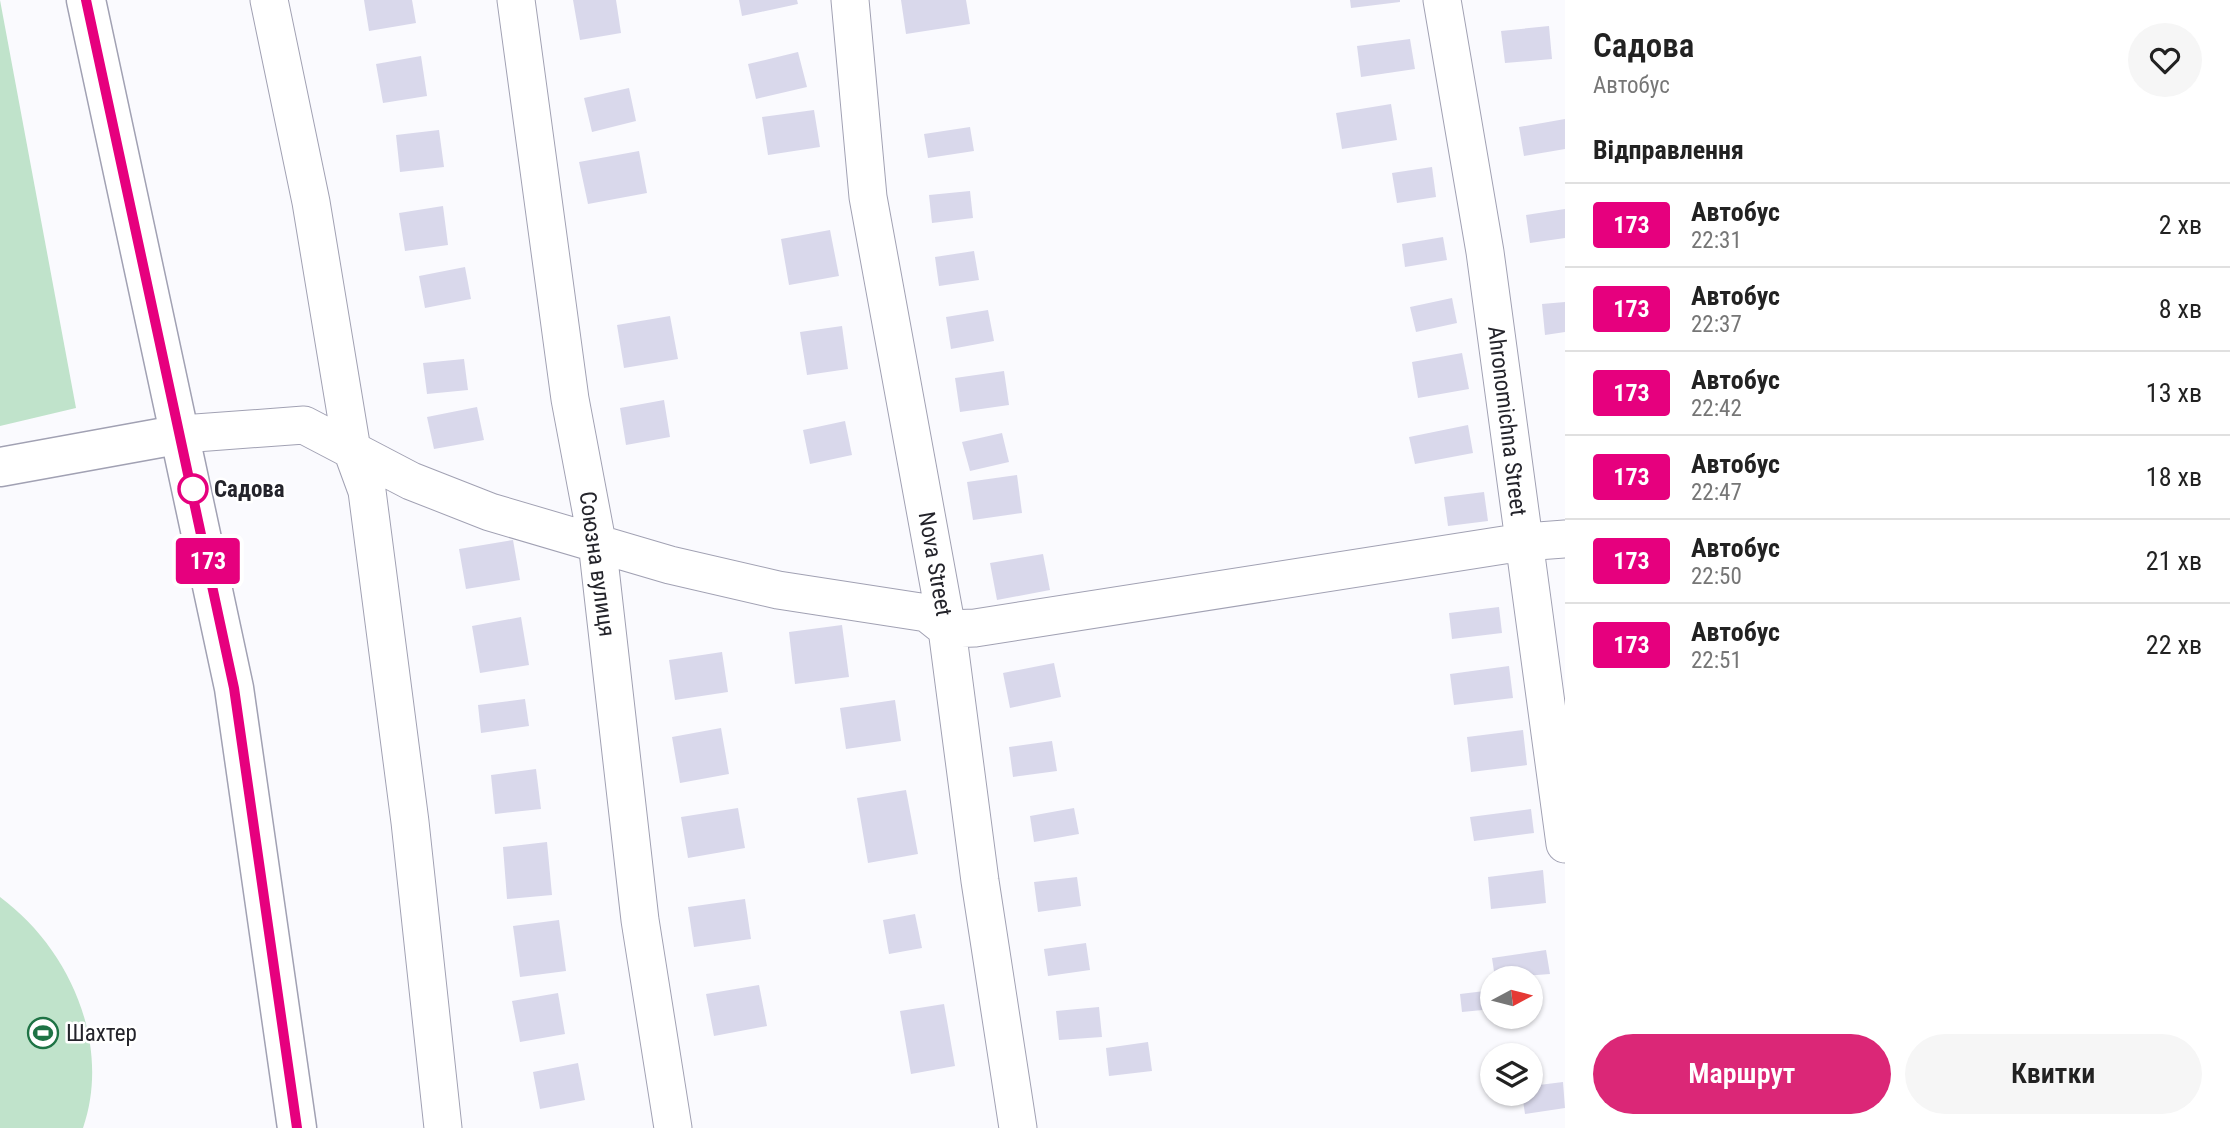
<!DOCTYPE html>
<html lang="uk">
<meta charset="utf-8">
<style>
body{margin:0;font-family:"Roboto Condensed",sans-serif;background:#f6f6f6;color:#222;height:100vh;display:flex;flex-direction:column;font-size:26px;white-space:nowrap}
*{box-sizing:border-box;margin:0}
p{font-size:23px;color:#767676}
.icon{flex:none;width:38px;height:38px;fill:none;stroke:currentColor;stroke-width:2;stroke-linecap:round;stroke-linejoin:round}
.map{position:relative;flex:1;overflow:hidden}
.panel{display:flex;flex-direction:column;background:#fff;width:665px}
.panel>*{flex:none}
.badge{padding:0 14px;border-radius:5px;font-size:24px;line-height:46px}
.needle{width:46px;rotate:83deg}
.tools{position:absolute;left:1480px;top:966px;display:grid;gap:14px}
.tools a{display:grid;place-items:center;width:63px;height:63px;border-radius:50%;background:#fff;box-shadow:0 2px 5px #0004;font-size:35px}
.map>.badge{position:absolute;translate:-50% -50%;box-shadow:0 0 0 4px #fff}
h2{padding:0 28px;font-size:26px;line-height:63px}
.round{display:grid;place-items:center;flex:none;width:74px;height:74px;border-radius:37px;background:#f6f6f6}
.head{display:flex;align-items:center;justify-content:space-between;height:119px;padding:0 28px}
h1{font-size:33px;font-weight:600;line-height:52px}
.cta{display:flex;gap:14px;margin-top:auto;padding:14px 28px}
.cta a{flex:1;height:80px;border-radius:42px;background:#db2777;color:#fff;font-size:28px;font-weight:600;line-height:80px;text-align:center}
.cta a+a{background:#f6f6f6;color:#222}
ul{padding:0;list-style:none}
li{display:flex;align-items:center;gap:21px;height:84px;padding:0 28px;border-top:2px solid #e0e0e0}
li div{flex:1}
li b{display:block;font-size:26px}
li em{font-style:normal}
li .badge{min-width:77px;font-weight:700;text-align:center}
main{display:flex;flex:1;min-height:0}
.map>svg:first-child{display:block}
</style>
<main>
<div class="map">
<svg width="1565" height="1128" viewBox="0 0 1565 1128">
<rect width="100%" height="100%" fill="#fafafe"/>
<path fill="#c0e3cb" d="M0 0 76 408 0 426Z
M0 897C69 948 112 1043 83 1128H0Z"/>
<path fill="#d9d8eb" d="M364 0H412L416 23 369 31Z
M573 0H616L621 33 580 40Z
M739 0H797L798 4 742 16Z
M901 0H966L970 24 906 34Z
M1350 0H1400V2L1351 8Z
M1549 26 1552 59 1505 63 1501 31Z
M1410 39 1415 69 1361 77 1357 46Z
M798 52 807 87 756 99 748 64Z
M421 56 427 96 383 103 376 64Z
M629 88 636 121 592 132 584 98Z
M1391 104 1397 140 1342 149 1336 113Z
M814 110 820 147 768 155 762 117Z
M1565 119V149L1524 156 1519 127Z
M970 127 974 151 928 158 924 134Z
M439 130 444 167 400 172 396 135Z
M639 151 647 193 588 204 579 162Z
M1432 167 1436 197 1397 203 1392 173Z
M970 191 973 218 932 223 929 195Z
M443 206 448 245 405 251 399 213Z
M1565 209V238L1530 243 1526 215Z
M830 230 839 276 789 285 781 239Z
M1443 237 1447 260 1405 267 1402 244Z
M974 251 979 280 939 286 935 257Z
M465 267 471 299 425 308 419 276Z
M1452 298 1457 323 1416 332 1410 307Z
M1565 302V332L1545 335 1542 304Z
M988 310 994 341 951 349 946 317Z
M670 316 678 359 624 368 617 325Z
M842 326 848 369 807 375 800 332Z
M1462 353 1469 389 1418 398 1412 362Z
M464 359 468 390 427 394 423 363Z
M1004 371 1009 405 960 412 955 378Z
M664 400 670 437 626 445 620 408Z
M477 407 484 440 434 449 427 417Z
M845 421 852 455 810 464 803 430Z
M1468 425 1473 453 1415 464 1409 437Z
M1002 433 1009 462 970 471 962 442Z
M1017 475 1022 513 973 520 967 482Z
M1484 492 1488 521 1448 526 1444 497Z
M513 540 520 580 466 589 459 549Z
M1043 554 1050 590 997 600 990 563Z
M1499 607 1502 633 1452 639 1449 613Z
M521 617 529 665 480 673 472 626Z
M842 625 849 677 795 684 789 632Z
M722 652 728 692 675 700 669 660Z
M1054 663 1061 697 1010 708 1003 673Z
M1509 666 1513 698 1454 705 1450 674Z
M525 699 529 726 481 733 478 705Z
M895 700 901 741 846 749 840 708Z
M721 728 729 774 680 783 672 737Z
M1523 730 1527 765 1471 772 1467 737Z
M1052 741 1057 771 1013 777 1009 747Z
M536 769 541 809 495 814 491 775Z
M906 790 918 854 868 863 857 798Z
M738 808 745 848 688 858 681 817Z
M1074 808 1079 834 1034 842 1030 816Z
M1531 809 1534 833 1474 841 1470 817Z
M547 842 552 895 507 899 503 847Z
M1543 870 1546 903 1491 909 1488 877Z
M1077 877 1081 906 1038 912 1034 882Z
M745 899 751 939 694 947 688 907Z
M915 914 922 948 889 954 883 920Z
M559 920 566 971 520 977 513 926Z
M1086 943 1090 970 1048 976 1044 949Z
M1546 950 1550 974 1495 978 1492 958Z
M759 985 767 1026 714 1036 706 994Z
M1493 990V1009L1462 1012 1460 994Z
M558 993 565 1034 520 1042 512 1001Z
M944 1004 955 1066 911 1074 900 1011Z
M1099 1007 1102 1037 1059 1040 1056 1011Z
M1148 1042 1152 1071 1109 1076 1106 1048Z
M578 1063 585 1100 540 1109 533 1072Z
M1563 1082 1565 1108 1525 1114 1522 1094H1531V1086Z"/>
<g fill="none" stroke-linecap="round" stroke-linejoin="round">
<g stroke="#a1a1b3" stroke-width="39">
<path id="minor" d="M269 0 311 202 352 450 367 491 410 822 443 1128
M516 0 570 399 597 542 640 920 673 1128
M850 0 868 197 947 629 980 881 1018 1128
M1442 0 1485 252 1565 844
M182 434 304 425 411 481 490 512 670 565 778 590 927 613 947 629 975 628 1523 542 1565 539"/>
</g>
<g stroke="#a1a1b3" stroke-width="41">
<path id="tertiary" d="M0 467 182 434"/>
</g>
<g stroke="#a1a1b3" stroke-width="41">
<path id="trunk" d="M86 0 234 688 297 1128"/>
</g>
<use href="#minor" stroke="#fff" stroke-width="37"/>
<use href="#tertiary" stroke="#fff" stroke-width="38"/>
<use href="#trunk" stroke="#fff" stroke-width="38"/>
</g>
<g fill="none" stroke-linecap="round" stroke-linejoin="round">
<g stroke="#fff" stroke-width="16">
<path id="line" d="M86 0 234 688 297 1128"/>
</g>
<use href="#line" stroke="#e6007e" stroke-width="10"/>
</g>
<defs>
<g id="stadium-ring" transform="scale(1.575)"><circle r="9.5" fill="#fff" stroke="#1e7345" stroke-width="1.5"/><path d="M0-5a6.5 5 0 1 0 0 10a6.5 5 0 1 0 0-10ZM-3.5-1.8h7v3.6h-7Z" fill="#1e7345"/></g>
</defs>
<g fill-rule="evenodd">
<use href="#stadium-ring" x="43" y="1033"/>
</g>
<circle fill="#fff" stroke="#e6007e" stroke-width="3.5" cx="193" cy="489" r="14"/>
<g text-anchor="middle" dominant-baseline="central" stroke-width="5" stroke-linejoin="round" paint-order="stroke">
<g font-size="23" fill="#24242b" stroke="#fff">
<text transform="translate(1507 421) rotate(83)">Ahronomichna Street</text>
<text transform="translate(597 564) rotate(82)">Союзна вулиця</text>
<text transform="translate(935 564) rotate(80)">Nova Street</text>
</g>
<g font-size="23" font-weight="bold" fill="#24242b" stroke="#fff" text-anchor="start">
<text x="214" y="489">Садова</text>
</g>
<g font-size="23" fill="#24242b" stroke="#fff" text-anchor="start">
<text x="66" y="1033">Шахтер</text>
</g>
</g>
</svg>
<div class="tools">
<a><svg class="needle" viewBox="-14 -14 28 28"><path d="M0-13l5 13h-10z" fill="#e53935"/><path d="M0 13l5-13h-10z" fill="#767676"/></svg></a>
<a><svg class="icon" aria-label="layers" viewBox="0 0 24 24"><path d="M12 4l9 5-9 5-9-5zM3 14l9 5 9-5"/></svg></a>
</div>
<b class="badge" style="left:208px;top:561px;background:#e6007e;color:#fff">173</b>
</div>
<section class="panel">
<div class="head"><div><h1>Садова</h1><p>Автобус</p></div><a class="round"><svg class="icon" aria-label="heart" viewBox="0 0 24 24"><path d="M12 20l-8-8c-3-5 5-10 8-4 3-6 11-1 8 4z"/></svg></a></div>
<h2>Відправлення</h2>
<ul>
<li><span class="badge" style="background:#e6007e;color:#fff">173</span><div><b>Автобус</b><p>22:31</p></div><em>2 хв</em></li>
<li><span class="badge" style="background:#e6007e;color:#fff">173</span><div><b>Автобус</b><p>22:37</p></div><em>8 хв</em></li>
<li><span class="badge" style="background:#e6007e;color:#fff">173</span><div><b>Автобус</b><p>22:42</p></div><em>13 хв</em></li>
<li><span class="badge" style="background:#e6007e;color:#fff">173</span><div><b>Автобус</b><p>22:47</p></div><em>18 хв</em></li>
<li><span class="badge" style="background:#e6007e;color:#fff">173</span><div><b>Автобус</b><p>22:50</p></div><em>21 хв</em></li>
<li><span class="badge" style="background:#e6007e;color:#fff">173</span><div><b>Автобус</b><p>22:51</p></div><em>22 хв</em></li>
</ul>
<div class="cta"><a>Маршрут</a><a>Квитки</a></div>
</section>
</main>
